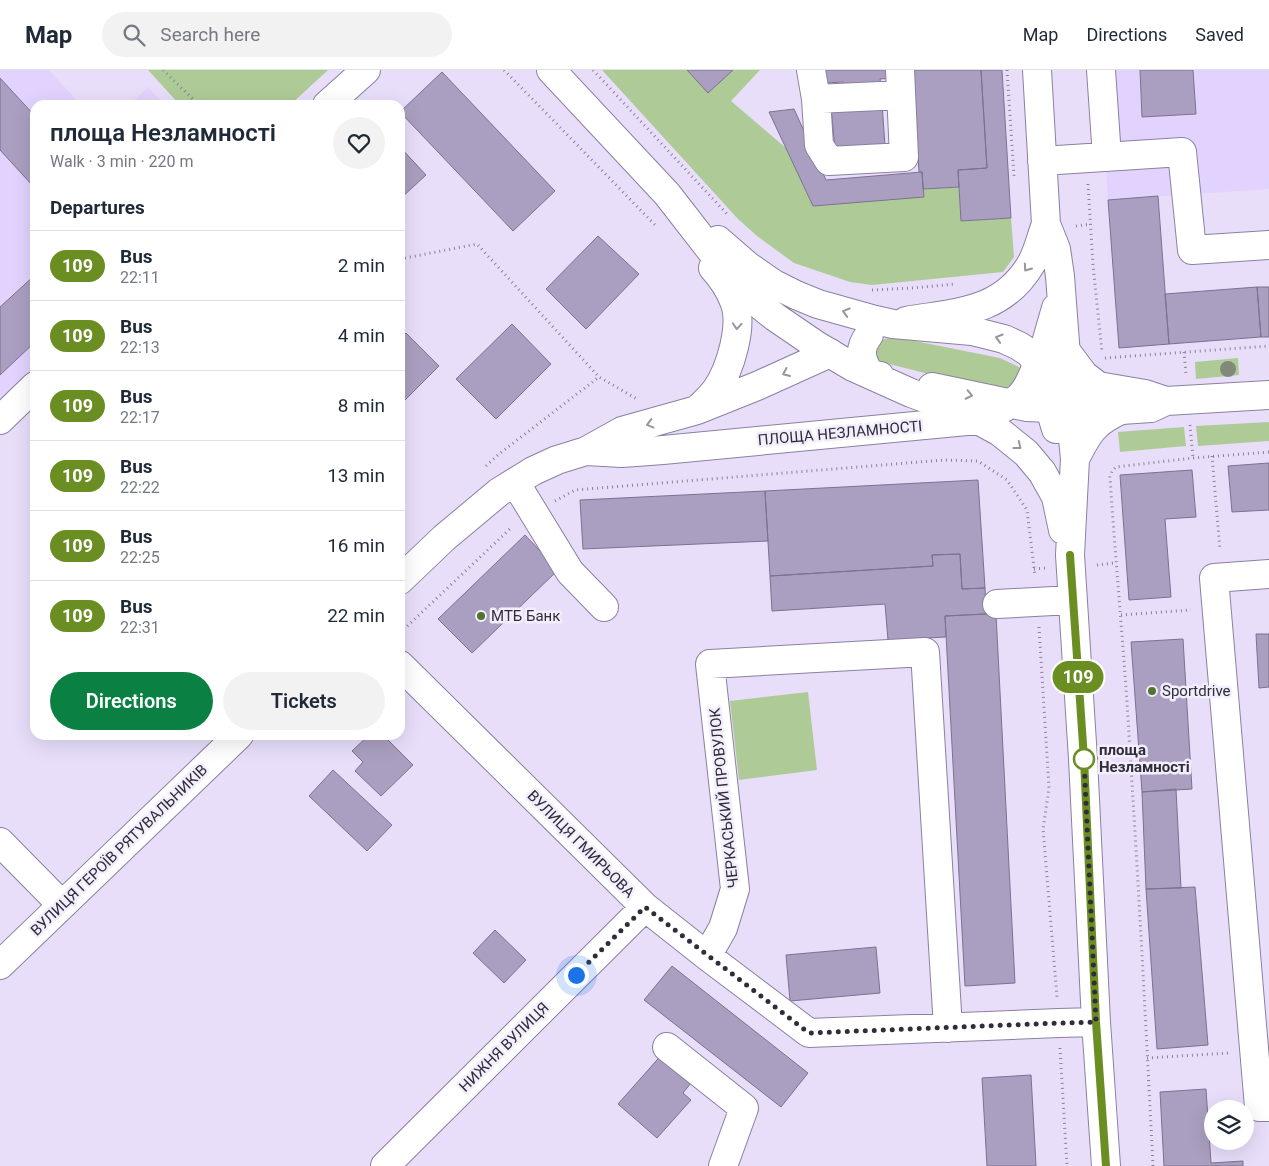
<!DOCTYPE html>
<meta charset="utf-8">
<style>
body{margin:0;font-family:Roboto,sans-serif;background:#f2f2f3;color:#1f2937;height:100vh;display:flex;flex-direction:column;font-size:19px;white-space:nowrap}
*{box-sizing:border-box;margin:0}
p{font-size:16px;color:#747a83}
.icon{flex:none;width:28px;height:28px;fill:none;stroke:currentColor;stroke-width:2;stroke-linecap:round;stroke-linejoin:round}
.map{position:relative;flex:1;overflow:hidden}
.details{position:absolute;left:30px;top:30px;width:375px;height:640px;display:flex;flex-direction:column;background:#fff;border-radius:15px;box-shadow:0 5px 20px #0002}
.details>*{flex:none}
.badge{padding:0 10px;border-radius:16px;font-size:18px;line-height:32px}
.buttons{position:absolute;left:1204px;top:1030px;display:grid;gap:10px}
.buttons a{display:grid;place-items:center;width:50px;height:50px;border-radius:50%;background:#fff;box-shadow:0 5px 20px #0002;font-size:25px}
.you{position:absolute;width:25px;height:25px;margin:-12px;border:4px solid #fff;border-radius:50%;background:#1a73e8;box-shadow:0 0 0 8px #1a73e833}
.map>.badge{position:absolute;translate:-50% -50%;box-shadow:0 0 0 2px #fff}
h2{padding:0 20px;font-size:19px;line-height:45px}
.round{display:grid;place-items:center;flex:none;width:52px;height:52px;border-radius:26px;background:#f2f2f3}
.overview{display:flex;align-items:center;justify-content:space-between;height:85px;padding:0 20px}
h1{font-size:24px;font-weight:600;line-height:38px}
.action{display:flex;gap:10px;margin-top:auto;padding:10px 20px}
.action a{flex:1;height:58px;border-radius:30px;background:#0b8043;color:#fff;font-size:20px;font-weight:600;line-height:58px;text-align:center}
.action a+a{background:#f2f2f3;color:#1f2937}
ul{padding:0;list-style:none}
li{display:flex;align-items:center;gap:15px;height:70px;padding:0 20px;border-top:1px solid #e0e1e3}
li div{flex:1}
li b{display:block;font-size:19px}
li em{font-style:normal}
li .badge{min-width:55px;font-weight:700;text-align:center}
header{display:flex;align-items:center;gap:30px;box-sizing:border-box;height:70px;padding:0 25px;background:#fff;border-bottom:1px solid #e0e1e3}
header strong{font-size:24px}
nav{display:flex;gap:28px;margin-inline-start:auto;font-size:18px}
.search{width:350px;height:45px;background:#f2f2f3;display:flex;align-items:center;gap:12px;box-sizing:border-box;padding:0 18px;border-radius:28px;color:#747a83;font-size:19px}
.map>svg:first-child{display:block}
</style>
<header>
<strong>Map</strong>
<div class="search"><svg class="icon" aria-label="search" viewBox="0 0 24 24"><circle cx="10" cy="10" r="6"/><path d="M15 15l6 6"/></svg>Search here</div>
<nav><a>Map</a><a>Directions</a><a>Saved</a></nav>
</header>
<div class="map">
<svg width="1269" height="1096" viewBox="0 0 1269 1096">
<rect width="100%" height="100%" fill="#e8defa"/>
<path fill="#e1d3fd" d="M0 0H49L81 35H35V296L15 316 0 341Z
M1099 0H1269V119L1108 130Z
M148 17 164 35H129Z"/>
<path fill="#aecb97" d="M148 0H328L290 35H180Z
M602 0H687L708 22 733 0H760L731 31 786 78 813 136 924 126 923 119 959 117 962 151 1011 148 1014 187 1003 202 872 215 850 212 794 193 757 166 738 149Z
M893 268H900L1000 288 1019 297 1022 302 1023 307 1004 323 885 293 874 288 878 273 885 269Z
M1238 288 1239 305 1196 309 1195 292Z
M1269 352V371L1198 376 1196 356Z
M1184 357 1186 376 1120 382 1118 362Z
M808 622 817 700 739 710 730 631Z"/>
<path fill="#aa9fc0" stroke="#7c7190" d="M687 0H733L708 23Z
M823 0H981L987 98 958 100 959 117 923 119 922 102H919L913 7 880 9 881 16 843 18V12L824 13Z
M981 0H1002L1011 148 961 151 958 100 987 98Z
M1140 0H1193L1196 44 1142 47Z
M442 2 555 121 513 161 400 42Z
M0 8 35 46V114L33 116 0 80Z
M882 33 885 76 835 80 831 37Z
M794 39 826 110 922 102 924 127 813 136 769 42Z
M400 77 426 105 400 129Z
M1158 126 1169 274 1119 278 1108 130Z
M598 166 639 204 586 259 546 219Z
M35 205V272L0 305V237Z
M1257 217H1269V267H1261Z
M1257 217 1261 267 1169 274 1165 224Z
M512 254 551 294 496 349 456 309Z
M406 263 439 296 400 335V269Z
M1269 393V440L1232 442 1228 396Z
M1192 400 1196 447 1165 449 1171 527 1129 530 1120 405Z
M978 410 985 518 962 519 960 484 932 485 933 496 770 506 765 421Z
M765 421 768 471 583 479 580 430Z
M525 465 558 500 472 583 438 549Z
M960 484 962 519 985 518 986 544 945 546 946 567 888 570 885 534 772 541 770 506 933 496 932 485Z
M986 544H996L1015 913 965 916 945 546Z
M1256 564H1269V617L1259 618Z
M1183 569 1192 719 1142 722 1131 572Z
M369 665H383L413 695 381 726 355 701 363 692 352 681Z
M333 700 392 755 367 781 309 726Z
M1176 719 1181 818 1146 819 1142 722Z
M1195 817 1208 975 1157 979 1146 819Z
M495 860 526 890 504 913 473 883Z
M876 877 880 923 790 931 786 885Z
M672 896 808 1003 781 1037 644 930Z
M664 982 694 1009 683 1023 691 1030 657 1068 618 1034Z
M1031 1005 1036 1096H987L982 1008Z
M1206 1019 1211 1093 1243 1091V1096H1164L1160 1022Z"/>
<g fill="none" stroke-linecap="round" stroke-linejoin="round">
<g stroke="#8b80a0" stroke-width="30">
<path id="minor" d="M811 0 816 29 819 75 829 91 904 87 900 0
M1037 0 1046 154 1056 179 1060 206 1070 339 1075 389 1070 485 1083 689 1096 952 1106 1096
M1101 0 1107 87
M816 29 901 25
M327 35 366 0
M1042 91 1182 82 1192 180 1269 175
M1056 238 1046 273 1037 295 1056 359
M906 251C957 242 1002 243 1031 194 1038 182 1041 167 1046 154
M700 337C705 332 711 327 716 320 730 300 744 255 734 231 729 218 722 208 713 198
M0 350 35 316
M978 350 1000 362 1026 383 1042 402 1056 427 1063 460
M586 381 622 383 663 380 988 349
M1075 389C1088 363 1094 352 1121 340
M515 412 570 502 604 537
M1269 504 1214 508 1259 1037H1269
M400 510 444 468 499 422 533 401 557 390 586 381 622 361 697 340 757 316 830 283
M997 534 1072 530
M400 595 645 837 707 886 809 963 1059 953 1096 952
M0 772 62 835
M707 886 723 858 735 819 710 594 925 582 948 958
M0 895 239 665
M667 977 744 1038 723 1096
M385 1096 645 837"/>
</g>
<g stroke="#8b80a0" stroke-width="30">
<path id="major" d="M551 0 667 124 733 209 760 235 775 247 816 275 853 297 911 323 944 335 978 350C990 345 1014 334 1022 324 1029 316 1033 305 1037 295
M718 170 748 196 774 214 796 225 818 234 875 250 893 254 972 261 1004 269 1019 276 1031 284 1037 295 1054 304 1098 316 1145 324 1166 331
M869 265C858 279 861 290 870 304L880 306
M1066 281 1084 305 1097 315
M932 317 1027 337 1070 339 1121 340 1151 338 1166 331 1269 325"/>
</g>
<path stroke="#8a8397" stroke-width="3" stroke-dasharray="1 4" stroke-linecap="butt" d="M163 0 199 35
M504 0 551 48 655 155
M593 0 727 144
M1007 0 1014 106
M1088 114 1093 195 1102 282
M1076 156 1091 154
M400 189 477 174 599 307
M872 220 913 218 955 214
M1184 282 1186 304
M1105 288 1269 276
M1190 355 1193 388
M1212 386 1220 480
M486 396 499 384 599 307 637 329
M555 431 575 420 944 390 978 391 1007 410 1027 440 1035 506
M1097 495 1115 493
M1034 499 1046 498
M1121 545 1191 540
M1039 557 1049 718 1043 759 1057 927
M400 563 512 457
M1060 978 1067 1096
M1147 988 1229 983
M1153 1096C1146 958 1139 820 1130 682 1125 590 1116 499 1110 407L1112 401 1116 397 1193 388 1269 382"/>
<use href="#minor" stroke="#fff" stroke-width="28"/>
<use href="#major" stroke="#fff" stroke-width="28"/>
</g>
<circle fill="#818a79" cx="1228" cy="299" r="8"/>
<defs><path id="oneway-chevron" d="M-2-3.5L2.5 0L-2 3.5" fill="none" stroke-width="1.6" stroke-linecap="round" stroke-linejoin="round" transform="scale(1.25)"/></defs>
<g stroke="#98969c">
<use href="#oneway-chevron" transform="translate(1027 198) rotate(125)"/>
<use href="#oneway-chevron" transform="translate(846 242) rotate(-164)"/>
<use href="#oneway-chevron" transform="translate(737 256) rotate(94)"/>
<use href="#oneway-chevron" transform="translate(999 268) rotate(-163)"/>
<use href="#oneway-chevron" transform="translate(786 303) rotate(156)"/>
<use href="#oneway-chevron" transform="translate(969 325) rotate(12)"/>
<use href="#oneway-chevron" transform="translate(650 354) rotate(165)"/>
<use href="#oneway-chevron" transform="translate(1018 376) rotate(38)"/>
</g>
<g fill="none" stroke-linecap="round" stroke-linejoin="round">
<g stroke="#fff" stroke-width="11">
<path id="line" d="M1070 485 1084 689 1096 952 1106 1096"/>
</g>
<use href="#line" stroke="#6b8e23" stroke-width="8"/>
<path stroke="#312c39" stroke-width="5" stroke-dasharray="0 9" d="M576 905 645 837 809 963 1059 953 1096 952 1084 689"/>
</g>
<g fill="#50742d" stroke="#f3eefc" stroke-width="2">
<circle cx="481" cy="546" r="5"/>
<circle cx="1152" cy="621" r="5"/>
</g>
<circle fill="#fff" stroke="#6b8e23" stroke-width="2.5" cx="1084" cy="689" r="10"/>
<g text-anchor="middle" dominant-baseline="central" stroke-width="5" stroke-linejoin="round" paint-order="stroke">
<g font-size="15" fill="#312c39" stroke="#f3eefc">
<text transform="translate(840 363) rotate(-5)">ПЛОЩА НЕЗЛАМНОСТІ</text>
<text transform="translate(724 728) rotate(-96)">ЧЕРКАСЬКИЙ ПРОВУЛОК</text>
<text transform="translate(581 774) rotate(45)">ВУЛИЦЯ ГМИРЬОВА</text>
<text transform="translate(119 780) rotate(-44)">ВУЛИЦЯ ГЕРОЇВ РЯТУВАЛЬНИКІВ</text>
<text transform="translate(504 977) rotate(-45)">НИЖНЯ ВУЛИЦЯ</text>
</g>
<g font-size="15" fill="#312c39" stroke="#f3eefc" text-anchor="start">
<text x="491" y="546">МТБ Банк</text>
<text x="1162" y="621">Sportdrive</text>
</g>
<g font-size="15" font-weight="bold" fill="#312c39" stroke="#f3eefc" text-anchor="start">
<text x="1099" y="680">площа<tspan x="1099" dy="17">Незламності</tspan></text>
</g>
</g>
</svg>
<div class="buttons">
<a><svg class="icon" aria-label="layers" viewBox="0 0 24 24"><path d="M12 4l9 5-9 5-9-5zM3 14l9 5 9-5"/></svg></a>
</div>
<div class="you" style="left:576px;top:905px"></div>
<b class="badge" style="left:1078px;top:607px;background:#6b8e23;color:#fff">109</b>
<section class="details">
<div class="overview"><div><h1>площа Незламності</h1><p>Walk · 3 min · 220 m</p></div><a class="round"><svg class="icon" aria-label="heart" viewBox="0 0 24 24"><path d="M12 20l-8-8c-3-5 5-10 8-4 3-6 11-1 8 4z"/></svg></a></div>
<h2>Departures</h2>
<ul>
<li><span class="badge" style="background:#6b8e23;color:#fff">109</span><div><b>Bus</b><p>22:11</p></div><em>2 min</em></li>
<li><span class="badge" style="background:#6b8e23;color:#fff">109</span><div><b>Bus</b><p>22:13</p></div><em>4 min</em></li>
<li><span class="badge" style="background:#6b8e23;color:#fff">109</span><div><b>Bus</b><p>22:17</p></div><em>8 min</em></li>
<li><span class="badge" style="background:#6b8e23;color:#fff">109</span><div><b>Bus</b><p>22:22</p></div><em>13 min</em></li>
<li><span class="badge" style="background:#6b8e23;color:#fff">109</span><div><b>Bus</b><p>22:25</p></div><em>16 min</em></li>
<li><span class="badge" style="background:#6b8e23;color:#fff">109</span><div><b>Bus</b><p>22:31</p></div><em>22 min</em></li>
</ul>
<div class="action"><a>Directions</a><a>Tickets</a></div>
</section>
</div>
